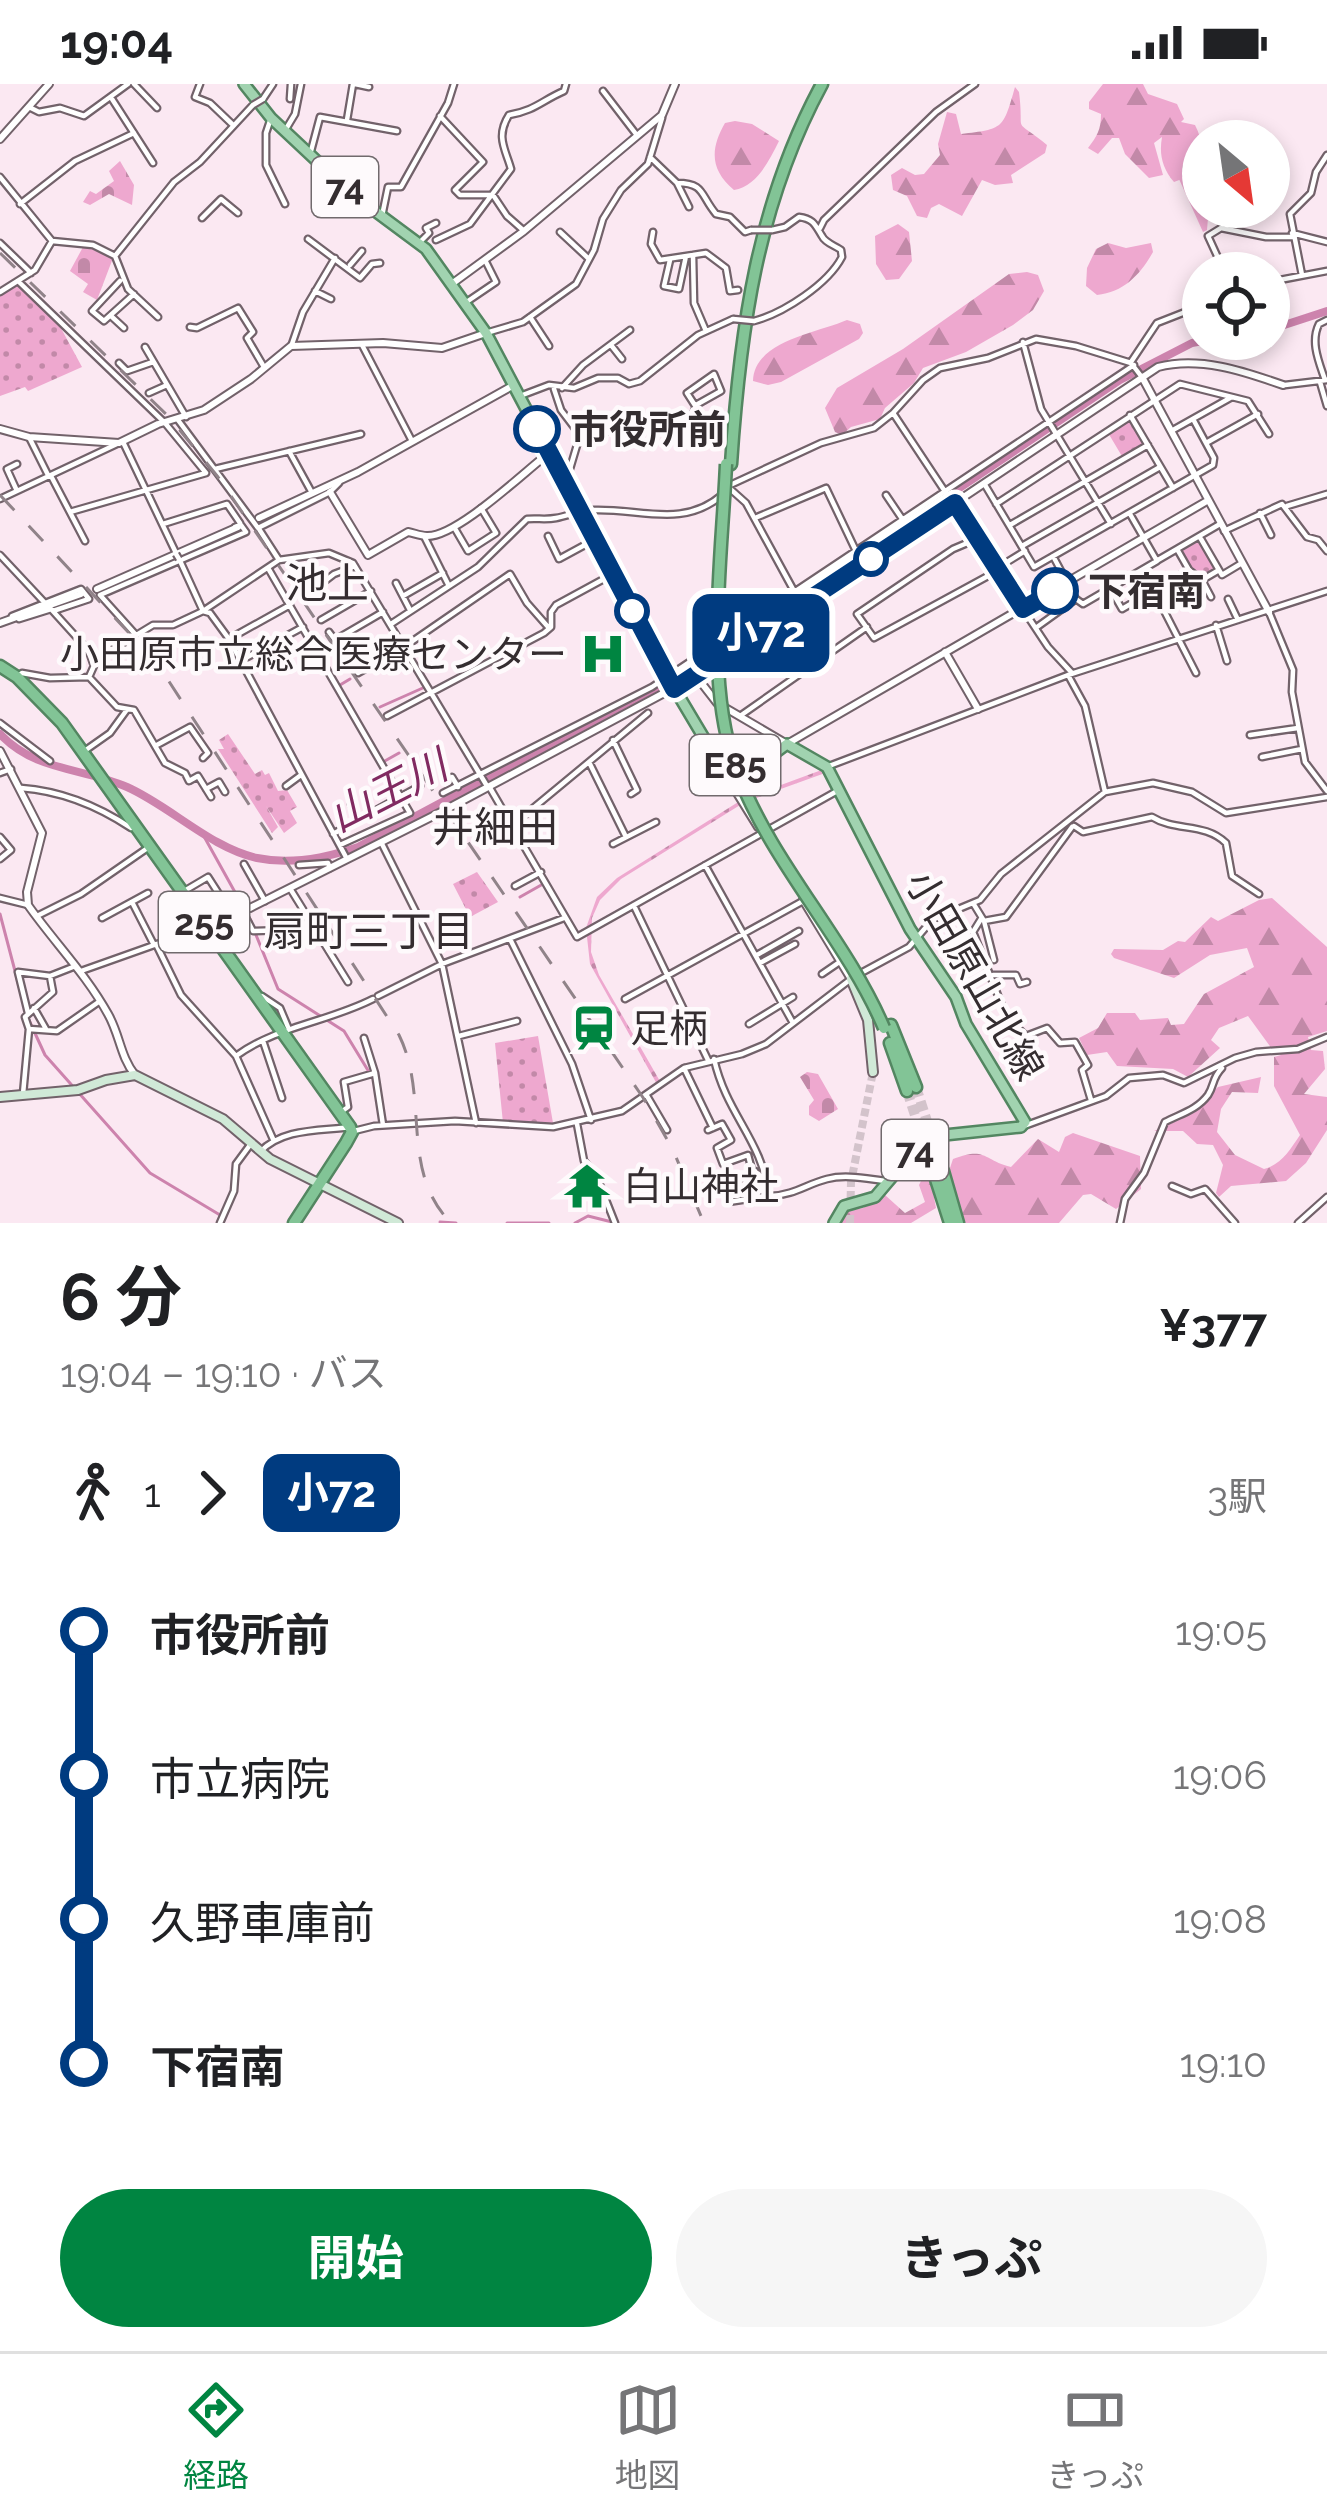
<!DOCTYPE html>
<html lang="ja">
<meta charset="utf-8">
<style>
body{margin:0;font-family:Raleway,"Noto Sans JP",sans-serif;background:#f6f6f6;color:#202124;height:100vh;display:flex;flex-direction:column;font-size:45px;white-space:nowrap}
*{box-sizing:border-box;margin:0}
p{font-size:39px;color:#757577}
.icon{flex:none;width:66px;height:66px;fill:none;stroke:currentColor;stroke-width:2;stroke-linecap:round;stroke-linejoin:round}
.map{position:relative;height:1139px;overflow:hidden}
.panel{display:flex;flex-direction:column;background:#fff;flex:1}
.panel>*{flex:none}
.badge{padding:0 24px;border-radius:18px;font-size:42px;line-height:78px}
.needle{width:78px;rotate:151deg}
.fabs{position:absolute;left:1182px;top:36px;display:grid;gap:24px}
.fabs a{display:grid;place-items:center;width:108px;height:108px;border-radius:50%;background:#fff;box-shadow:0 6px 18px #0003;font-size:60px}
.map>.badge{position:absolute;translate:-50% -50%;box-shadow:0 0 0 6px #fff}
.legs{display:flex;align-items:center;gap:18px;height:132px;padding:0 60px;font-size:39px}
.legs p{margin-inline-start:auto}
.summary{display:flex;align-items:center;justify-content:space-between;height:204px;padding:0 60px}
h1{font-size:66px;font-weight:700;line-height:90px}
.action{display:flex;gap:24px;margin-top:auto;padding:24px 60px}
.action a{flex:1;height:138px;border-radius:72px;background:#008541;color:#fff;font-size:48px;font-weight:700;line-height:138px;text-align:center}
.action a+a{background:#f6f6f6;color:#202124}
ul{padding:0 60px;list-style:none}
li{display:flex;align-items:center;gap:42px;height:144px;font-size:45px}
li i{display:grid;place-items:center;width:18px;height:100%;margin:0 15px;background:currentColor}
li i::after{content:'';width:30px;height:30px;margin:-15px;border:9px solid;border-radius:50%;background:#fff}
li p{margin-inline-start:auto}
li:first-child i{background:linear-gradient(#0000 50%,currentColor 0)}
li:last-child i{background:linear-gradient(currentColor 50%,#0000 0)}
.status{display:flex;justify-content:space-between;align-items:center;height:84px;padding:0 60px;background:#fff;direction:ltr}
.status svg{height:33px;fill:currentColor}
.dock{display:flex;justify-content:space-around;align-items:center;height:168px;border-top:3px solid #e0e0e0;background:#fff;font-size:33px;color:#757577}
.dock a{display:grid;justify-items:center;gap:6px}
.dock .active{color:#008541}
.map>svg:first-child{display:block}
</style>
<div class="status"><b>19:04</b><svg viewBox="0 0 49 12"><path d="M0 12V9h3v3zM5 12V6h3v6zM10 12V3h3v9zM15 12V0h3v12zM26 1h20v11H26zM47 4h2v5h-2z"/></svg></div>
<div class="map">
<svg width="1327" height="1139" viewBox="0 0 1327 1139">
<defs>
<pattern id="grass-dots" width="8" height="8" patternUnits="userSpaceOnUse" patternTransform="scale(3)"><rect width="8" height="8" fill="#eea8cf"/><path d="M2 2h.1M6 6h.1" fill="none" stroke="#c289a8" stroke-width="1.8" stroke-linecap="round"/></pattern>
<pattern id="forest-firs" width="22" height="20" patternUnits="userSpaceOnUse" patternTransform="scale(3)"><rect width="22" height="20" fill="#eea8cf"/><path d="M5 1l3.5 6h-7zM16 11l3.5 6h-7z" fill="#c289a8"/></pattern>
<pattern id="cemetery-stones" width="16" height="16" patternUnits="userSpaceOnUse" patternTransform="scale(3)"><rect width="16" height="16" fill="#eea8cf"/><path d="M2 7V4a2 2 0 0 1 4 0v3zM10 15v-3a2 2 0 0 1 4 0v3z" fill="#c289a8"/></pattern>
</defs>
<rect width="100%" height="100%" fill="#fbe8f2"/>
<path fill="url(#grass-dots)" d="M18 200 56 235 82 283 28 307 25 303 0 312V210Z
M1130 333 1146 360 1123 374 1107 347Z
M1199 455 1216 486 1199 494 1180 466Z
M228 650 255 690 262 686 265 691 269 689 278 707 287 706 297 723 290 727 297 739 284 749 266 722 278 743 272 749 218 665H224L219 656Z
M827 684 828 688 745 718 621 795 600 816 592 834 591 868 599 891 661 999 658 1002 590 880 586 844 597 813 617 794 743 715Z
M477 788 498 818 470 833 453 800Z
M538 952 553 1039H503L495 959Z"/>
<path fill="url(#forest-firs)" d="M1103 0H1143L1148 10 1177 20 1184 35 1181 38 1195 41C1206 62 1201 75 1187 93L1174 98C1162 84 1159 70 1162 53L1154 59 1163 91 1149 94 1125 70 1119 54H1112L1098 70 1088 64C1097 52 1101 46 1101 30L1089 25V18Z
M1015 3 1019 8C1025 54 1010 31 1047 61L1045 69 1011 91 1013 99 995 101 982 96 962 132 939 120 931 124 927 134 917 132 907 112 893 106 891 91 902 84 915 91 924 90 940 71 938 60 947 28 956 30 961 50C1004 45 1003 45 1015 3Z
M735 37 752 40 779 57C769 77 757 102 734 106 710 86 710 65 725 39Z
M898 140 909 148 912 177 899 195 886 196 876 180 875 152Z
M1108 159 1126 164 1151 159 1153 168C1140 191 1124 208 1097 211L1086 202 1087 184 1096 165Z
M1027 188 1038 191 1044 207 1033 226 1013 241 966 268 923 284 914 299 885 324 880 335 851 343 842 351 835 348 825 324 837 304 903 265 1009 190Z
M847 236 860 240 863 249 859 255 781 298 768 301 753 297C754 257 817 249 847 236Z
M1272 814 1327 863V947L1308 953 1311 966 1323 967 1325 985 1304 1010 1327 1013V1046L1306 1079 1286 1097 1231 1102 1219 1113 1216 1109 1223 1081 1213 1061 1197 1060 1183 1047H1154L1181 1035 1218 1003 1261 993 1258 1009 1232 1008 1221 1025 1217 1048 1235 1071 1264 1085C1282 1080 1289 1067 1300 1051L1274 1002V973L1281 971 1272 965 1248 932 1219 944 1211 956 1220 964 1188 993 1173 985 1117 982 1107 968 1087 971 1079 954 1098 944 1107 929H1135L1140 936 1168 934 1171 941 1184 940 1204 910 1254 883 1247 864 1210 871 1174 894 1114 874 1111 870 1114 865 1163 866 1178 857 1185 858 1211 833 1218 837 1259 816Z
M1073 1049 1140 1072 1141 1105 1116 1125 1091 1110 1083 1111 1059 1139H963L948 1090 953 1075C986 1062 983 1076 1011 1083L1038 1055 1059 1068 1065 1053Z
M930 1092 936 1124 911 1139H839L848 1127 863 1124 885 1111 905 1129 925 1118 919 1101 923 1093Z"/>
<path fill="url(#cemetery-stones)" d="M1187 73 1203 95V104L1193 113 1208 134 1207 146 1203 148 1174 84Z
M120 77 134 101 132 121 109 110 90 121 83 118 90 107 96 110 114 97 109 87Z
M83 163H92L113 174 97 216 83 208 88 200 70 187Z
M807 988 818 990 838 1025 819 1037 809 1031V1022L814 1016 800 993Z"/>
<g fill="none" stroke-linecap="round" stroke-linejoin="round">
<path stroke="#cd83ad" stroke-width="3" d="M340 601 350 595
M380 623 425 603
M383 678 399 669
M201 747 251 837
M520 813 543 800
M0 830 25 925
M254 846 278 905 344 947 369 988
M28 934 45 971 150 1089 220 1131
M440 1138 456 1139
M507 1139H549
M575 1139 588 1132 612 1138"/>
<path stroke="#cd83ad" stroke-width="8" d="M1269 246 1327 227
M0 650C36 688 82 683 127 703 170 722 211 764 257 774 291 781 326 774 358 763L689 586 1120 296 1192 259 1213 255"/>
<path stroke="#d3c3cb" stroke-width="8" stroke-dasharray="8 4" stroke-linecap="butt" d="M850 1139 851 1098 873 988"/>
<path stroke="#d3c3cb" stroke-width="10" stroke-dasharray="10 5" stroke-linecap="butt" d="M916 1003 943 1087
M907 1007 934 1089"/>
<g stroke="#72626a" stroke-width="9">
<path id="minor" d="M134 0 157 24
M200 0 195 13 210 19 232 40
M355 0 369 3
M603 7 636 50
M112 15 153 79
M263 15 273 0
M290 15 291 0
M31 24 39 28 60 24 84 32 128 0
M440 32 483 78 455 106 460 111H493L507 132 523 146
M271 34 266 49V81L285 120
M347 36 353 0
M286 45 295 30 301 0
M311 67 320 33 397 47
M650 73 677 99C705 99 700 111 716 130L730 133 745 148 751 146
M0 93 52 157 93 161 115 172 128 205 158 233
M677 99 689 123
M20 120 75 77 134 49
M382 132 388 103H401L448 19 454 0
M202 134 221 115 238 129
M820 144 824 136 936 28 975 0
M560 148 589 175
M653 148 651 160 660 176 693 171 694 219 706 247
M1292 149 1327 158
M308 155 360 194 372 180 380 179
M436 156 470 140 511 85C506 66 495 53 509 31 536 26 541 17 564 7L566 0
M420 158 429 149 426 144 436 139
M0 159 31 189
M693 171 706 169 726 184 730 207 738 206
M115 172 174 98 200 78 252 22
M670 176 664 202 679 205 686 172
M350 181 362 167
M1225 189 1208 152 1221 144 1266 153H1293
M1302 191 1290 130 1311 109 1316 88 1327 71
M120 197 92 227 104 237 134 210
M19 198 165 339 206 389 70 428
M1269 198 1327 187
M315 207 331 215
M0 208 35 186 52 157
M465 219 496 198 486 178
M111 232 124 244
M530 233 549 262
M754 237C784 229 828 200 842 173L841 166C836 162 825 159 822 152 815 141 814 135 799 133L785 143 772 146
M190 243 197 244 238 224 253 248 247 254 264 283
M486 249 523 238 576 200 594 166 603 135 621 106 648 80 662 34
M1023 258 1041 325 1111 440
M292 260 303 228 335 174
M362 261 412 357
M611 261 622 275
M145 263 186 333
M1131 278 1157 239 1203 221
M119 279 127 287 153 278
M1325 296C1319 278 1310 258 1319 240L1327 236
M1320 298 1327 322
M1285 301 1327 296
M562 304 583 281 630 246
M554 305 561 326 580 351 683 338 693 331 696 321 721 307 714 290 687 309 696 323
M149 309 167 301
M520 312 549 301 574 304 598 294H618L629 300 640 297 698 251 733 235
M893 329 923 296 940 284 988 274 1036 255 1076 262 1131 279 1141 292
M1130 331 1173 404
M178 336 258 444 330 408 339 399
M1173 346 1230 314
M29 353 48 391
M123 358 176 469
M1206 359 1258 330
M289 367 311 407
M215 385 361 350
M51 392 85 457
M562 394 569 388 580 351
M985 401 1034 483 1213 381 1214 374 1193 335
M727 402 746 419 794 507
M728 402 821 359 874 344 893 329 1048 563 1072 589
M17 407 7 385 17 380
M886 411 911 448
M0 415 119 359
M996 420 1180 300 1248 317 1269 350
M1287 422 1327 410
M1260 429 1271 451
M755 434 826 404 856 467
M163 440 227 420 240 439
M1010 441 1148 361
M454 443 468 467 496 449 481 424
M259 445 279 476
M1224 447 1282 420 1307 453 1318 456 1327 467
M548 452 559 475 594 456
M425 454 449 502
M979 454 953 465 857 530 874 554 999 486
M1201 455 1219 486
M1022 462 1160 383
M1177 465 1189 486 1202 496 1219 486 1222 491 1242 479
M0 471 44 518
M1053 472 1076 515 1083 520 1157 477 1130 430
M1158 476 1220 440
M181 479 203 527 210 529 229 555 347 775
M999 483 1025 467
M268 484 410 729 340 761
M1202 496 1211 513
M396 499 410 526
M1110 504 1122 525 1189 486
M312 507 334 490 355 482
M1155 509 1196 589
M403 512 443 489
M1228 515 1238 536
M1269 528 1293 586 1292 608 1305 678 1327 707
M12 532 81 505 89 515 53 527
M19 535 51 525 89 567 93 579
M321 536 371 507
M391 540 478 483 527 435C537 434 546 436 556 434 568 432 580 426 593 426 639 424 683 445 722 411
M1216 541 1227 577
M1037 543 1076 515
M329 548 335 556 383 528
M136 551 100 511 246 448 241 441 235 443
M229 555 290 521
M240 577 303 543
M358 589 404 563 510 490 527 519 549 544
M1068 591 1085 622 1105 708
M17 593 22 589 50 594 89 593 97 575 153 541H173L203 527 279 476 329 469 353 479 487 702
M89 593 117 623 134 626 165 679 185 689 189 697 198 692 211 713
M387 632 544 549 551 543V528L556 521 613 490
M740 632 867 543
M0 639 50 677
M1250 651 1298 644
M613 656 637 706 631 710
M155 662 190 643 208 669 203 674
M83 668 110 649 126 627
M1262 673 1302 665
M589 678 626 753
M829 682 1068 591 1327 507
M0 689 11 685
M452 693 458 703
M286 702 301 691
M21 704C62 707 98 722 131 744
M490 704 577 853 839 706
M206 705 219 698 225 708
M443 709 652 603 1134 281
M351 720 359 735
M514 740 648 629
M1074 742 1083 748 1152 733C1176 748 1204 738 1226 759L1232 792 1259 810
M333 750 420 702
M0 753 11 766 0 775
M381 758 442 880 476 1039
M613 760 656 738
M244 780 265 817
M299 781 328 779 330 784
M705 781 793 939
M515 802 541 788
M186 806 208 793 233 832
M291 806 348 898
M0 814 28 821
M973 819 984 837 1006 833 1072 743
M133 820 154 861
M635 824 708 976
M243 828 253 847C273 846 295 850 305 828
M37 832 81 810 149 763
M102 834 148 809
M981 835 973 848 1006 932 1026 952 1047 944 1060 959 1075 958 1088 981 1082 986 1091 1016
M984 837 994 876
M510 855 572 980 591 1036
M156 860 181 911 236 972 273 1055
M757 871 799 847
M760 879 795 860
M81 887 205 843
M861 889 909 863 932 836 980 816 1001 790 1105 708 1153 699 1192 708 1226 729 1327 713
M822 890 841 877
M993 891H1016L1020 900 1027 898
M262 912 280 924 288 943
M378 912 442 880 564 834
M625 915 803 817
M34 924 46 945
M28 929 18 888 50 892 73 883
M749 940 793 913
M29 945 57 947 100 917
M459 952 517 937
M364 954 375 989
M263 957 282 1014
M236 972C277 942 328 938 373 915
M714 975C727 1032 762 1055 769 1112L728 1118 727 1101 755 1087
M684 984 713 1044
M23 1010 29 945 25 933 53 908 50 892
M647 1012 667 1046
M341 1028 348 1023 344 998 375 989 383 1041
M577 1040 584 1077 596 1091 615 1139
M1024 1042 1106 1012 1129 994 1163 991 1184 999 1235 974 1256 968 1298 965 1327 953
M708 1046 722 1040 731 1056 717 1064 723 1080 748 1071 757 1105 753 1107
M354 1047 374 1042 455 1037 553 1043 622 1027 684 984 742 970 766 960 851 895
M260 1068C282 1044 320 1047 350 1043
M1172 1102 1191 1110 1205 1105 1235 1139
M771 1112C794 1111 807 1100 827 1095 846 1090 868 1095 887 1097
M220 1139 234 1107 236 1080 250 1061
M1120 1139 1125 1115 1144 1089 1165 1038C1180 1030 1197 1026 1208 1011 1215 1000 1212 994 1222 984
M1298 1139 1327 1113"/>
</g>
<g stroke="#72626a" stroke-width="10">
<path id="tertiary" d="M0 55 49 0
M453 199 524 147 662 31 675 0
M1142 293 1269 528
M0 345 29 353 119 359 158 340 204 326 251 295 291 262 383 259 442 264 486 249
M330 408 368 471 408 448C414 449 420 452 427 452 457 453 524 388 549 369
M259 434 358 388 514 301
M97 505 238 443
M0 539 81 510
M945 568 978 625
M696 592 717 619 787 660 1207 417
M0 667 42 749 27 808 28 821C54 858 86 890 108 930 120 951 120 972 135 991
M732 701 758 743
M803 816 851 895
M250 824 443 727 696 592 1158 283C1199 272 1243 287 1283 301
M209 841 245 827"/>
</g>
<g stroke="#72626a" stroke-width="12">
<path id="secondary" d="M851 895 868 936 873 988
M0 1013 78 1006 106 996 135 991 223 1035 270 1075 398 1139"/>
</g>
<g stroke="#538661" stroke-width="14">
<path id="primary" d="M244 0 271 34 352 110 426 165 486 249 667 592 732 701 787 660 827 683 910 845 956 913 966 940 1025 1038 1021 1043 935 1052 920 1060 875 1113 844 1122 834 1139
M731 690 775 668"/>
</g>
<g stroke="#538661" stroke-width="15">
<path id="trunk" d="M731 380C740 246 757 120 822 0
M0 582 17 593 62 639 350 1043 352 1048 346 1059 294 1139
M891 941 916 1003
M890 959 907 1007
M943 1087 958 1139
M934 1089 950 1139"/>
</g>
<use href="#minor" stroke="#fff" stroke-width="4.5"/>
<use href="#tertiary" stroke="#fff" stroke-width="6"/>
<use href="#secondary" stroke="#d0e9d7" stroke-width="8"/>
<use href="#primary" stroke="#a1d3b0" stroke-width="9"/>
<use href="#trunk" stroke="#82c496" stroke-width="10"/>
<path stroke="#908389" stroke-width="3" stroke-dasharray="21 21" stroke-linecap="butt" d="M0 169 169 333 218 393 644 1015 673 1066 704 1139
M0 411 157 579 399 951C430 1014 399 1086 451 1139"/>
<g stroke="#72626a" stroke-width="9" stroke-linecap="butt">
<path id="minor-bridge" d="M253 21 263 15
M751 146H772
M733 235 754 237
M176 470 179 475"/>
</g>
<g stroke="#538661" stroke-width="15" stroke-linecap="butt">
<path id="trunk-bridge" d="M726 380C722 475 703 601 738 690 773 781 846 855 884 944"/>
</g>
<use href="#minor-bridge" stroke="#fff" stroke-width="4.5"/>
<use href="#trunk-bridge" stroke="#82c496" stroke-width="10"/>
</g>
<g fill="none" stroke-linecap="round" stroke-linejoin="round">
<g stroke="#fff" stroke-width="27">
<path id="line-1" d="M537 345 674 605 955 419 1023 525 1055 507"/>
</g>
<use href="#line-1" stroke="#003b80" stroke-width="18"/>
</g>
<defs>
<g id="hospital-bare" transform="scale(3.6)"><path d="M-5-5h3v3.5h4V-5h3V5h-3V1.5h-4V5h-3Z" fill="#008541" stroke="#fefafc" stroke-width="2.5" paint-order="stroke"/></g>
<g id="station-bare" transform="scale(3.6)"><path d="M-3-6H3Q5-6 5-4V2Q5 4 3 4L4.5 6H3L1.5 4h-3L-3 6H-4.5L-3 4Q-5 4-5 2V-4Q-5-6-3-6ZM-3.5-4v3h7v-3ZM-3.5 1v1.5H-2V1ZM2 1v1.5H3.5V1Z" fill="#008541" stroke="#fefafc" stroke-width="2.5" paint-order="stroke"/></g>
<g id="temple-bare" transform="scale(3.6)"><path d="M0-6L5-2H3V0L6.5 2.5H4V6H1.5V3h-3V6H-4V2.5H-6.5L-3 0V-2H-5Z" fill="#008541" stroke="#fefafc" stroke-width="2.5" paint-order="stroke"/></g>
</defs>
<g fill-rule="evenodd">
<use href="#hospital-bare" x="603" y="570"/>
<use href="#station-bare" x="594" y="944"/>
<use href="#temple-bare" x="587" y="1102"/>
</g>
<g fill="#fff" stroke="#003b80" stroke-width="6">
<circle cx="537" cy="345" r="21"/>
<circle cx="871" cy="475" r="15"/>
<circle cx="1055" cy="507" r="21"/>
<circle cx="632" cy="527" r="15"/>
</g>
<g text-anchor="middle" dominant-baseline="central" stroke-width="9" stroke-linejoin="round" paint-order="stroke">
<g fill="#fefafc" stroke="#716a6d" stroke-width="3">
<rect x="312" y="73" width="66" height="60" rx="9"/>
<rect x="690" y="651" width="90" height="60" rx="9"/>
<rect x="159" y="808" width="90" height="60" rx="9"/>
<rect x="882" y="1036" width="66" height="60" rx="9"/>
</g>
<g font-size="36" font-weight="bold" fill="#342d30">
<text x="345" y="103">74</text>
<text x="735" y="681">E85</text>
<text x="204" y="838">255</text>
<text x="915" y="1066">74</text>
</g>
<g font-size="39" font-weight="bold" fill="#342d30" stroke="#fefafc" text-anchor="start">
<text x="570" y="345">市役所前</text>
<text x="1088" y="507">下宿南</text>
</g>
<g font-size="39" fill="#342d30" stroke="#fefafc" text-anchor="start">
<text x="567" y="570" text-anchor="end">小田原市立総合医療センター</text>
<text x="630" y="944">足柄</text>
<text x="623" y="1102">白山神社</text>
</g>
<g font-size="39" fill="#342d30" stroke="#fefafc">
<text transform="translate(975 891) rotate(60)">小田原山北線</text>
</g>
<g font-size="42" fill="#342d30" stroke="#fefafc">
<text x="327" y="499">池上</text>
<text x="495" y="743">井細田</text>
<text x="369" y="847">扇町三丁目</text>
</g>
<g font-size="42" font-style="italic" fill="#812a61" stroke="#fefafc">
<text transform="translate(388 707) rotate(-27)">山王川</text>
</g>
</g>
</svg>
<div class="fabs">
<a><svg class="needle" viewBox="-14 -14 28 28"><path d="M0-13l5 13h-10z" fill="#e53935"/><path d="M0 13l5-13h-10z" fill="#757577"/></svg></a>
<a><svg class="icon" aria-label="locate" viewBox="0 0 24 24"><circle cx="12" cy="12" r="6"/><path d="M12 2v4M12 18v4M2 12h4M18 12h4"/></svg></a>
</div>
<b class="badge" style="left:761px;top:549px;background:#003b80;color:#fff">小72</b>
</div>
<section class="panel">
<div class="summary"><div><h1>6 分</h1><p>19:04 – 19:10 · バス</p></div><b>¥377</b></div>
<div class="legs"><svg class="icon" aria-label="walk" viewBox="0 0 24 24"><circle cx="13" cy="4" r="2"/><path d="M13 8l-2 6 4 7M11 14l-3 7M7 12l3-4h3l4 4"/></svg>1<svg class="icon" aria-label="forward" viewBox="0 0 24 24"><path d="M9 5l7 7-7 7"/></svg><b class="badge" style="background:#003b80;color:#fff">小72</b><p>3駅</p></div>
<ul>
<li><i style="color:#003b80"></i><b>市役所前</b><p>19:05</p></li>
<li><i style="color:#003b80"></i><span>市立病院</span><p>19:06</p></li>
<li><i style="color:#003b80"></i><span>久野車庫前</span><p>19:08</p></li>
<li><i style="color:#003b80"></i><b>下宿南</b><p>19:10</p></li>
</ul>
<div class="action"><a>開始</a><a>きっぷ</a></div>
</section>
<nav class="dock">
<a class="active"><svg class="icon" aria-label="directions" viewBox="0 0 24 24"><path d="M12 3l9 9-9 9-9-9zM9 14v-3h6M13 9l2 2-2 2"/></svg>経路</a>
<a><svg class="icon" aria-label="map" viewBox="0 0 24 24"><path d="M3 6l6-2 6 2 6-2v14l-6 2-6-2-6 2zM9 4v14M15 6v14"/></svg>地図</a>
<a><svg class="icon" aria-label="tickets" viewBox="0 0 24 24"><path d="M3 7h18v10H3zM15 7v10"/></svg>きっぷ</a>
</nav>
